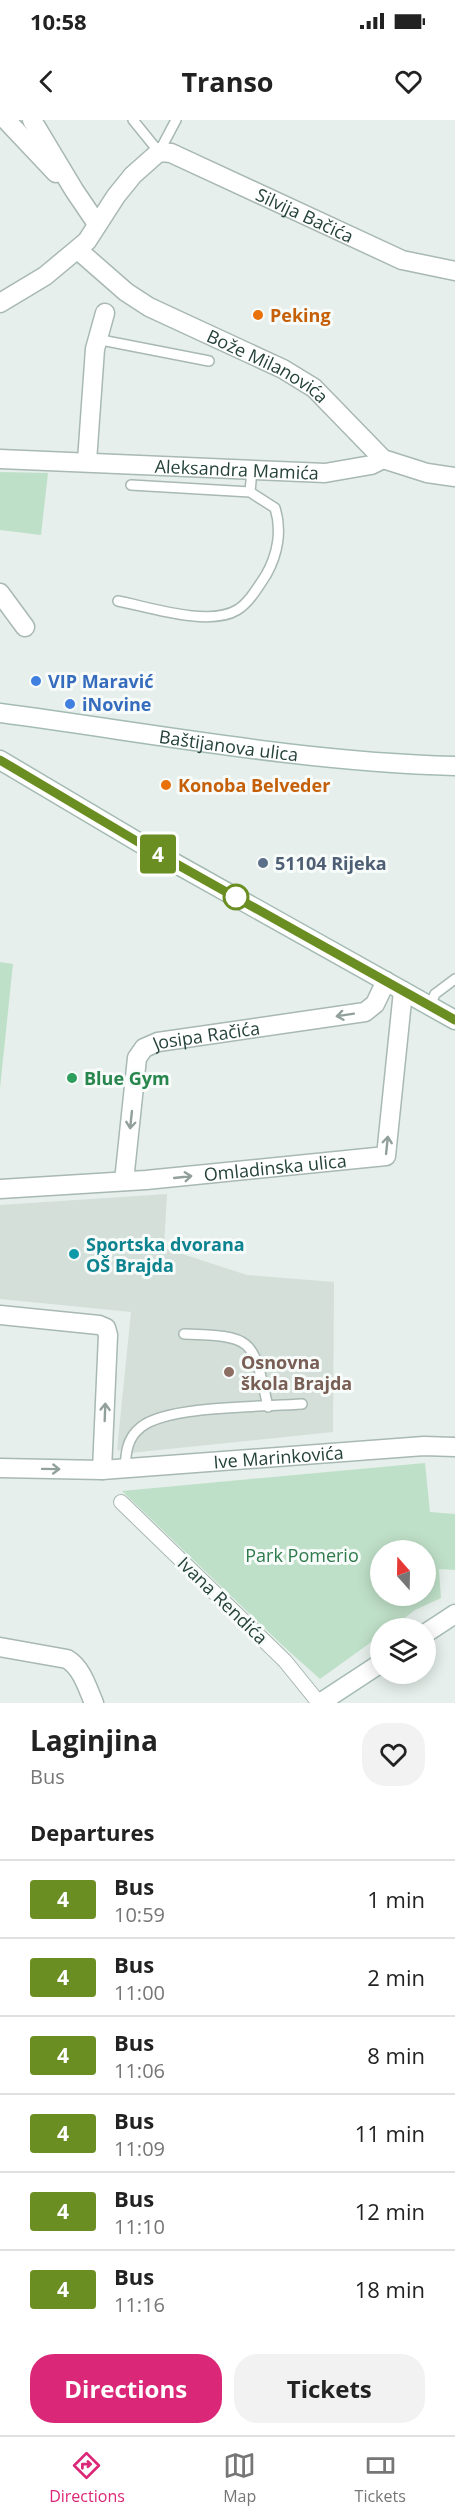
<!DOCTYPE html>
<meta charset="utf-8">
<style>
body{margin:0;font-family:"Open Sans",sans-serif;background:#f2f2f2;color:#222;height:100vh;display:flex;flex-direction:column;font-size:22px;white-space:nowrap}
*{box-sizing:border-box;margin:0}
p{font-size:20px;color:#767676}
.icon{flex:none;width:33px;height:33px;fill:none;stroke:currentColor;stroke-width:2;stroke-linecap:round;stroke-linejoin:round}
.map{position:relative;height:1583px;overflow:hidden}
.details{display:flex;flex-direction:column;background:#fff;flex:1}
.details>*{flex:none}
.badge{padding:0 12px;border-radius:4px;font-size:21px;line-height:39px}
.needle{width:39px;rotate:340deg}
.fabs{position:absolute;left:370px;top:1420px;display:grid;gap:12px}
.fabs a{display:grid;place-items:center;width:66px;height:66px;border-radius:50%;background:#fff;box-shadow:0 3px 15px #0003;font-size:30px}
.map>.badge{position:absolute;translate:-50% -50%;box-shadow:0 0 0 3px #fff}
h2{padding:0 30px;font-size:22px;line-height:54px}
.round{display:grid;place-items:center;flex:none;width:63px;height:63px;border-radius:24px;background:#f2f2f2}
.overview{display:flex;align-items:center;justify-content:space-between;height:102px;padding:0 30px}
h1{font-size:28px;font-weight:700;line-height:45px}
.button{display:flex;gap:12px;margin-top:auto;padding:12px 30px}
.button a{flex:1;height:69px;border-radius:24px;background:#db2777;color:#fff;font-size:24px;font-weight:700;line-height:69px;text-align:center}
.button a+a{background:#f2f2f2;color:#222}
ul{padding:0;list-style:none}
li{display:flex;align-items:center;gap:18px;height:78px;padding:0 30px;border-top:2px solid #e0e0e0}
li div{flex:1}
li b{display:block;font-size:22px}
li em{font-style:normal}
li .badge{min-width:66px;font-weight:700;text-align:center}
.status{display:flex;justify-content:space-between;align-items:center;height:42px;padding:0 30px;background:#fff;direction:ltr}
.status svg{height:16px;fill:currentColor}
header{display:flex;justify-content:space-between;align-items:center;height:78px;padding:0 30px;background:#fff;font-size:27px;font-weight:700}
.dock{display:flex;justify-content:space-around;align-items:center;height:84px;border-top:2px solid #e0e0e0;background:#fff;font-size:16px;color:#767676}
.dock a{display:grid;justify-items:center;gap:3px}
.dock .on{color:#db2777}
.map>svg:first-child{display:block}
</style>
<div class="status"><b>10:58</b><svg viewBox="0 0 49 12"><path d="M0 12V9h3v3zM5 12V6h3v6zM10 12V3h3v9zM15 12V0h3v12zM26 1h20v11H26zM47 4h2v5h-2z"/></svg></div>
<header><svg class="icon" aria-label="back" viewBox="0 0 24 24"><path d="M15 5l-7 7 7 7"/></svg>Transo<svg class="icon" aria-label="heart" viewBox="0 0 24 24"><path d="M12 20l-8-8c-3-5 5-10 8-4 3-6 11-1 8 4z"/></svg></header>
<div class="map">
<svg width="455" height="1583" viewBox="0 0 455 1583">
<rect width="100%" height="100%" fill="#e6efeb"/>
<path fill="#d4dfda" d="M167 1074 164 1128 247 1155 334 1162 333 1312 130 1333 117 1330 131 1192 0 1179V1085Z"/>
<path fill="#bfe0c8" fill-rule="evenodd" d="M0 352 48 353 41 415 0 410Z
M0 842 13 844 0 968Z
M425 1343 430 1392 455 1394V1450L439 1449 441 1478 415 1490 390 1509H381V1515L320 1559 282 1525 122 1371ZM381 1431H426V1476H381Z"/>
<g fill="none" stroke-linecap="round" stroke-linejoin="round">
<g stroke="#a8b8b2" stroke-width="12">
<path id="service" d="M133 0 159 32 176 0
M96 219 209 241
M131 365 250 372
M118 481C149 487 209 507 237 490 249 483 258 467 266 455 278 434 282 410 275 388L250 372 252 350
M430 886 435 874 455 859
M184 1214C255 1216 253 1219 268 1287
M125 1348C126 1332 127 1318 141 1307 168 1285 265 1287 302 1284"/>
</g>
<g stroke="#a8b8b2" stroke-width="16">
<path id="pedestrian" d="M121 1382 285 1541 319 1583"/>
</g>
<g stroke="#a8b8b2" stroke-width="21">
<g id="minor">
<path d="M6 0 56 53"/>
<path d="M32 0 74 70 97 104"/>
<path id="s1" d="M78 130 126 172 149 187 283 249 314 268 383 339 427 353 455 357"/>
<path id="s2" d="M0 183 45 156 87 121 116 76 133 55 159 32 171 33 402 140 455 151"/>
<path id="s3" d="M0 339 325 353 371 345 383 339"/>
<path d="M87 341 95 229 105 193"/>
<path d="M0 473 25 507"/>
<path id="s4" d="M124 1061 137 938 144 928 158 922 365 892 375 884 386 861"/>
<path id="s5" d="M0 1069 146 1060 386 1036 403 871"/>
<path d="M0 1195 99 1205 106 1208 108 1215 102 1350"/>
<path id="s6" d="M0 1348 102 1350 424 1326 455 1327"/>
<path d="M0 1527 67 1539C82 1548 87 1567 94 1583"/>
</g>
</g>
<g stroke="#a4bbb3" stroke-width="21">
<g id="secondary">
<path id="s7" d="M0 593C151 613 302 642 455 646"/>
<path d="M0 640 155 732 455 900"/>
<path d="M426 1513 455 1494"/>
<path d="M320 1583 381 1543"/>
</g>
</g>
<use href="#service" stroke="#fff" stroke-width="9"/>
<use href="#pedestrian" stroke="#fff" stroke-width="14"/>
<use href="#minor" stroke="#fff" stroke-width="18"/>
<use href="#secondary" stroke="#fff" stroke-width="18"/>
</g>
<defs><path id="oneway-shaft" d="M-6 0H5M1.5-3L5.5 0L1.5 3" fill="none" stroke-width="1.6" stroke-linecap="round" stroke-linejoin="round" transform="scale(1.5)"/></defs>
<g stroke="#92a09c">
<use href="#oneway-shaft" transform="translate(345 895) rotate(171)"/>
<use href="#oneway-shaft" transform="translate(131 1000) rotate(96)"/>
<use href="#oneway-shaft" transform="translate(387 1025) rotate(-84)"/>
<use href="#oneway-shaft" transform="translate(183 1057) rotate(-6)"/>
<use href="#oneway-shaft" transform="translate(105 1292) rotate(-88)"/>
<use href="#oneway-shaft" transform="translate(51 1349) rotate(1)"/>
</g>
<g fill="none" stroke-linecap="round" stroke-linejoin="round">
<g stroke="#fff" stroke-width="14">
<path id="line" d="M0 640 155 732 455 900"/>
</g>
<use href="#line" stroke="#6b8e23" stroke-width="9"/>
</g>
<g fill="#e8710a" stroke="#f7fbf9" stroke-width="2">
<circle cx="258" cy="195" r="6"/>
<circle cx="166" cy="665" r="6"/>
</g>
<g fill="#3f7fe0" stroke="#f7fbf9" stroke-width="2">
<circle cx="36" cy="561" r="6"/>
<circle cx="70" cy="584" r="6"/>
</g>
<circle fill="#5c6f8a" stroke="#f7fbf9" stroke-width="2" cx="263" cy="743" r="6"/>
<circle fill="#fff" stroke="#6b8e23" stroke-width="3" cx="236" cy="777" r="12"/>
<circle fill="#2e9e5b" stroke="#f7fbf9" stroke-width="2" cx="72" cy="958" r="6"/>
<circle fill="#0f9aa8" stroke="#f7fbf9" stroke-width="2" cx="74" cy="1134" r="6"/>
<circle fill="#8d6e63" stroke="#f7fbf9" stroke-width="2" cx="229" cy="1252" r="6"/>
<g text-anchor="middle" dominant-baseline="central" stroke-width="6" stroke-linejoin="round" paint-order="stroke">
<g font-size="18" fill="#24423a" stroke="#f7fbf9">
<text stroke="none"><textPath href="#s2" startOffset="382">Silvija Bačića</textPath></text>
<text stroke="none"><textPath href="#s1" startOffset="224">Bože Milanovića</textPath></text>
<text stroke="none"><textPath href="#s3" startOffset="237">Aleksandra Mamića</textPath></text>
<text stroke="none"><textPath href="#s7" startOffset="231">Baštijanova ulica</textPath></text>
<text stroke="none"><textPath href="#s4" startOffset="200">Josipa Račića</textPath></text>
<text stroke="none"><textPath href="#s5" startOffset="276">Omladinska ulica</textPath></text>
<text stroke="none"><textPath href="#s6" startOffset="279">Ive Marinkovića</textPath></text>
<text transform="translate(223 1480) rotate(44)">Ivana Rendića</text>
</g>
<g font-size="18" font-weight="bold" fill="#c56008" stroke="#f7fbf9" text-anchor="start">
<text x="270" y="195">Peking</text>
<text x="178" y="665">Konoba Belveder</text>
</g>
<g font-size="18" font-weight="bold" fill="#366cbe" stroke="#f7fbf9" text-anchor="start">
<text x="48" y="561">VIP Maravić</text>
<text x="82" y="584">iNovine</text>
</g>
<g font-size="18" font-weight="bold" fill="#4e5e75" stroke="#f7fbf9" text-anchor="start">
<text x="275" y="743">51104 Rijeka</text>
</g>
<g font-size="18" font-weight="bold" fill="#27864d" stroke="#f7fbf9" text-anchor="start">
<text x="84" y="958">Blue Gym</text>
</g>
<g font-size="18" font-weight="bold" fill="#0d838f" stroke="#f7fbf9" text-anchor="start">
<text x="86" y="1124">Sportska dvorana<tspan x="86" dy="21">OŠ Brajda</tspan></text>
</g>
<g font-size="18" font-weight="bold" fill="#785e54" stroke="#f7fbf9" text-anchor="start">
<text x="241" y="1242">Osnovna<tspan x="241" dy="21">škola Brajda</tspan></text>
</g>
<g font-size="18" fill="#2d7a4b" stroke="#f7fbf9">
<text x="302" y="1435">Park Pomerio</text>
</g>
</g>
</svg>
<div class="fabs">
<a><svg class="needle" viewBox="-14 -14 28 28"><path d="M0-13l5 13h-10z" fill="#e53935"/><path d="M0 13l5-13h-10z" fill="#767676"/></svg></a>
<a><svg class="icon" aria-label="layers" viewBox="0 0 24 24"><path d="M12 4l9 5-9 5-9-5zM3 14l9 5 9-5"/></svg></a>
</div>
<b class="badge" style="left:158px;top:734px;background:#6b8e23;color:#fff">4</b>
</div>
<section class="details">
<div class="overview"><div><h1>Laginjina</h1><p>Bus</p></div><a class="round"><svg class="icon" aria-label="heart" viewBox="0 0 24 24"><path d="M12 20l-8-8c-3-5 5-10 8-4 3-6 11-1 8 4z"/></svg></a></div>
<h2>Departures</h2>
<ul>
<li><span class="badge" style="background:#6b8e23;color:#fff">4</span><div><b>Bus</b><p>10:59</p></div><em>1 min</em></li>
<li><span class="badge" style="background:#6b8e23;color:#fff">4</span><div><b>Bus</b><p>11:00</p></div><em>2 min</em></li>
<li><span class="badge" style="background:#6b8e23;color:#fff">4</span><div><b>Bus</b><p>11:06</p></div><em>8 min</em></li>
<li><span class="badge" style="background:#6b8e23;color:#fff">4</span><div><b>Bus</b><p>11:09</p></div><em>11 min</em></li>
<li><span class="badge" style="background:#6b8e23;color:#fff">4</span><div><b>Bus</b><p>11:10</p></div><em>12 min</em></li>
<li><span class="badge" style="background:#6b8e23;color:#fff">4</span><div><b>Bus</b><p>11:16</p></div><em>18 min</em></li>
</ul>
<div class="button"><a>Directions</a><a>Tickets</a></div>
</section>
<nav class="dock">
<a class="on"><svg class="icon" aria-label="directions" viewBox="0 0 24 24"><path d="M12 3l9 9-9 9-9-9zM9 14v-3h6M13 9l2 2-2 2"/></svg>Directions</a>
<a><svg class="icon" aria-label="map" viewBox="0 0 24 24"><path d="M3 6l6-2 6 2 6-2v14l-6 2-6-2-6 2zM9 4v14M15 6v14"/></svg>Map</a>
<a><svg class="icon" aria-label="tickets" viewBox="0 0 24 24"><path d="M3 7h18v10H3zM15 7v10"/></svg>Tickets</a>
</nav>
